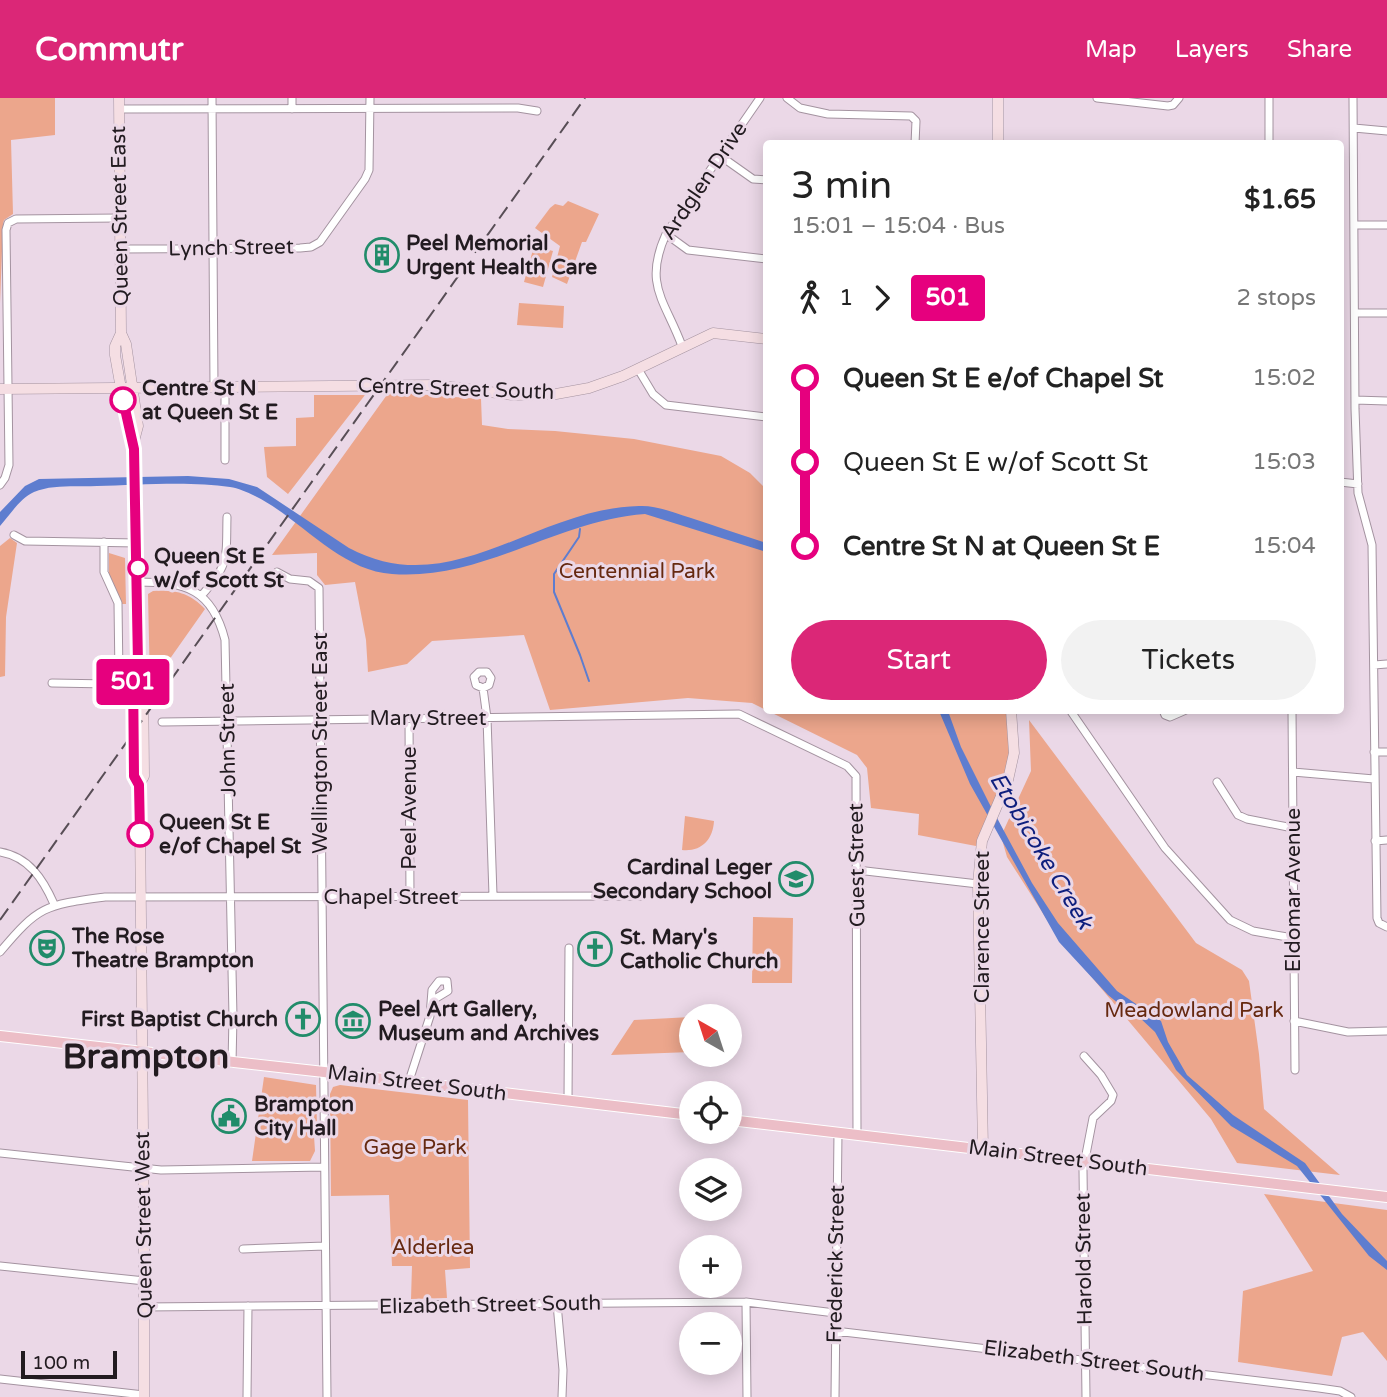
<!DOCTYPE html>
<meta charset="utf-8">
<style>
body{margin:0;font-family:"Varela Round",sans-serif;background:#f2f2f2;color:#222;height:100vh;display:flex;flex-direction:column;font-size:26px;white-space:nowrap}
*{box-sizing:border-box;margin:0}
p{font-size:23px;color:#767676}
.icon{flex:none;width:38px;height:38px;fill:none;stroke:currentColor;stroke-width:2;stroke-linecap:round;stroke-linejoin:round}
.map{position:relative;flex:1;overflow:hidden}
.details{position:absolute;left:763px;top:42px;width:581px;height:574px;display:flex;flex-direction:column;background:#fff;border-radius:7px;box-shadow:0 4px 18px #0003}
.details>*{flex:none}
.badge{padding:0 14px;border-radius:5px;font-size:24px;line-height:46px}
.needle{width:46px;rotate:321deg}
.fabs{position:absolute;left:679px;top:906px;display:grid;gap:14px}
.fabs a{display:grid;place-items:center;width:63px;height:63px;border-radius:50%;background:#fff;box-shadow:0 4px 18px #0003;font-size:35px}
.scale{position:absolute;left:21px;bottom:18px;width:96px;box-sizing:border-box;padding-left:7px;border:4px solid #221b20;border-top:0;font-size:19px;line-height:24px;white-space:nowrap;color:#221b20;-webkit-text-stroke:5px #ebd8e7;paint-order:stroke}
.map>.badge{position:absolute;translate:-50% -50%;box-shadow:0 0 0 4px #fff}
.legs{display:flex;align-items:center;gap:10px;height:77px;padding:0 28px;font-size:23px}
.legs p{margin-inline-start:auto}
.head{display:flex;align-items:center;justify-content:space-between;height:119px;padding:0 28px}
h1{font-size:38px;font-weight:600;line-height:52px}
.action{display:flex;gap:14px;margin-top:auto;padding:14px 28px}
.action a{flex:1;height:80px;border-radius:42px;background:#db2777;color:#fff;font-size:28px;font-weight:600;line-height:80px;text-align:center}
.action a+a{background:#f2f2f2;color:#222}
ul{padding:0 28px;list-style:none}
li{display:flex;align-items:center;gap:24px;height:84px;font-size:26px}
li i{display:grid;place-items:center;width:10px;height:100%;margin:0 9px;background:currentColor}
li i::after{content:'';width:18px;height:18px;margin:-9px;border:5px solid;border-radius:50%;background:#fff}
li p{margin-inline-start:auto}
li:first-child i{background:linear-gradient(#0000 50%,currentColor 0)}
li:last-child i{background:linear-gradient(currentColor 50%,#0000 0)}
header{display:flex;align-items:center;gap:42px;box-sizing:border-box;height:98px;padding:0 35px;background:#db2777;color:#fff}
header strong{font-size:33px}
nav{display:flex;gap:38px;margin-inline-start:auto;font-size:24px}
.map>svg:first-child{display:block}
</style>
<header>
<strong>Commutr</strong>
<nav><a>Map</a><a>Layers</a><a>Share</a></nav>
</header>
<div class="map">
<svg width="1387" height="1299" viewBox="0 0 1387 1299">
<rect width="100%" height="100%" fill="#ebd8e7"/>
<path fill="#eca68c" d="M0 0H55V37L11 42 13 116 4 122 3 126 0 205Z
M568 103 599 116 586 144H582L567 186 552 179 560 148 535 130 550 110 555 106 563 108Z
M534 148 553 153 543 189 524 184Z
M519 205 564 208 563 230 517 227Z
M389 294 481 301 482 327 508 331 555 333 634 341 721 358 750 375 766 391V612L1007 613 1010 662 1002 694 976 748 918 737 919 716 871 710 867 670 857 657 752 605 688 600 550 612 524 537 432 543 407 566 368 574 366 542 355 484 325 487 317 477V455L272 457Z
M314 297H365L288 396 267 379 264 349 296 348V320L314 319Z
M10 440 17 445 6 519 5 578 0 579V448Z
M109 455 125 460 126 506H122L109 476Z
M153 493C175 492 189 494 205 511L150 589 148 496Z
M1029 622 1196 845 1242 872 1249 883 1259 956 1264 1011 1340 1077 1237 1065 1211 1021 1058 839 1007 759 1001 738 1031 673Z
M685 718 714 723C713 742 701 754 682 752Z
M753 819 793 820 792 885H752Z
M691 919V954L611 957 634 922Z
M264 979 316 987 317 1030 314 1038 315 1053 310 1063H252Z
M340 987 468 1002 470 1170 445 1172 447 1200 411 1201 412 1168H392L389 1097 331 1098 330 996 333 989Z
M1264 1096 1387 1112V1263L1363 1234 1342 1239 1332 1278 1238 1264 1243 1193 1313 1173Z"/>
<path fill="#5e7dcf" d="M188 378 229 381 257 389 349 450C452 505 535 410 639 408 657 407 674 415 691 420 716 428 741 437 766 445V454L645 416C558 422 481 483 392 476 340 473 300 420 255 398 247 394 238 390 230 389 191 383 137 387 97 388 76 389 53 386 34 394 20 400 10 417 0 428V414L25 388 39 381Z
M939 613H948L961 649 989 705 1032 785 1058 825 1117 893 1161 923 1168 944 1187 977 1233 1017 1305 1065 1342 1116 1387 1163V1172L1369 1158 1297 1068 1231 1028 1176 972 1155 934 1139 919 1129 914 1108 897 1059 844 970 686Z"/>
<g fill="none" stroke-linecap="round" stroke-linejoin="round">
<path stroke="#5e7dcf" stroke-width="2" d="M580 431 579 439 554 476V494L580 557 589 583"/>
<g stroke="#a493a0" stroke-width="9">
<path id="street" d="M212 0 214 289
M292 0V11
M787 0 800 10 828 16 911 18 916 23 915 46
M1097 0 1168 8 1173 7 1179 0
M1353 0 1355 311 1358 395 1372 447 1377 820 1379 825 1387 829
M119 11 518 10 537 13
M1354 30 1387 33
M1269 46V0
M719 57 753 81 766 82
M1354 127H1387
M666 136 688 152 766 161
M120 151 300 150 311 149 320 144 365 81 369 72 370 0
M1355 215H1387
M682 248C665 202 643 187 666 136L760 0
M638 271 653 296 666 307 766 319
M1355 302 1387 303
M225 362V289
M1340 384 1358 386
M0 387 5 380 9 367 6 132 8 125 16 121 119 120
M14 437 25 443 137 445
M277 474 290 481 309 483 319 490 327 1299
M138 484C186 484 212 491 225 542L233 919 232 965
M201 498C230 466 226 460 227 419
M1374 567 1387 566
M479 574H487L491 580 489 587 483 590 476 587 474 579Z
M52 585 110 586 117 583 119 579 118 505 104 474V444
M483 590 487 620 493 797
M1070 612 1165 750 1230 822 1253 833 1293 840
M1163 612 1165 617 1170 619 1186 612
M1292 612 1295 972
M409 621 410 799
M162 624 739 616 847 668 856 678 857 1036
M1374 654H1387
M1293 674 1374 681
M1217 684 1238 717 1247 721 1293 730
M1375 743 1387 742
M0 754C29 759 43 781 54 806
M857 772 978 786
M0 854C39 807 46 807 105 799L641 798
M1294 923 1348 934 1387 933
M1084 958 1101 977 1113 997 1111 1003 1093 1020 1083 1072 1086 1299
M409 983 430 918 432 892 439 883H447L448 893 433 902
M568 1003 569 850
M0 1055 161 1072 324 1069
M243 1151 325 1148
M0 1168 145 1183
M746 1204 747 1299
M557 1206 563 1272 562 1299
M144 1209 746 1204 835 1215
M835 1233 1319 1290 1340 1293 1351 1299
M0 1281 144 1297
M247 1299 248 1208
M835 1299 838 1034"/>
</g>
<g stroke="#a493a0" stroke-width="11">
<path id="secondary" d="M119 0 121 235 126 246 138 328 134 343 138 474V566L133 571 134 678 139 687 140 718 144 1140V1299
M998 46V0
M121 235 115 248V257L128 330 134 343
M0 291 436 287 513 297 556 296 589 290 623 278 713 235 766 241
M138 566 143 571 144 678 139 687
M983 1051 978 786 982 743 1008 682 1014 655 1011 612"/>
</g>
<g stroke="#fff" stroke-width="12">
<path id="primary" d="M0 938 324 974 691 1017
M730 1022 1387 1099"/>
</g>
<use href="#street" stroke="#fff" stroke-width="7"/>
<use href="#secondary" stroke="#f5dee3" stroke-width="10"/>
<use href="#primary" stroke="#ecbec7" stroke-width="10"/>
<path stroke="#584e56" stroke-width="2" stroke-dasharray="14 7" stroke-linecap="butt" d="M0 822 585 0"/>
</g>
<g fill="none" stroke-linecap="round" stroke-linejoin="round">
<g stroke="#fff" stroke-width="16">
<path id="line-1" d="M123 302 134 351 138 566 133 571 134 678 139 687 140 736"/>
</g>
<use href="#line-1" stroke="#e6007e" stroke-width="10"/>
</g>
<defs>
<g id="building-ring" transform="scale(1.75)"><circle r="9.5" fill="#ebd8e7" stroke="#218c6a" stroke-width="1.5"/><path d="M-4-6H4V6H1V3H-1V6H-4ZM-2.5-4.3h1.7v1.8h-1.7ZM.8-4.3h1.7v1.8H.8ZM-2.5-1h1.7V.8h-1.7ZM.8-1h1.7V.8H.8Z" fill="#218c6a"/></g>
<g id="school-ring" transform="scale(1.75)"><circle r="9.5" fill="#ebd8e7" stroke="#218c6a" stroke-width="1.5"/><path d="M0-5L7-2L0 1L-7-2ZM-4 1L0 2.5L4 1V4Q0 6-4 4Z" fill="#218c6a"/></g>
<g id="theatre-ring" transform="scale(1.75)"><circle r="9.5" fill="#ebd8e7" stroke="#218c6a" stroke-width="1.5"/><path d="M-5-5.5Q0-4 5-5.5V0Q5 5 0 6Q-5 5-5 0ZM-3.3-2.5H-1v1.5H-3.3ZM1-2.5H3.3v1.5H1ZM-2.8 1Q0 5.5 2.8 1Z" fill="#218c6a"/></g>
<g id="church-ring" transform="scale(1.75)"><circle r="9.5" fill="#ebd8e7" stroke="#218c6a" stroke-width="1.5"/><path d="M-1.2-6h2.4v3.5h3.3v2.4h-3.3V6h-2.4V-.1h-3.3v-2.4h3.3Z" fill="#218c6a"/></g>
<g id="museum-ring" transform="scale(1.75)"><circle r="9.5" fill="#ebd8e7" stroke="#218c6a" stroke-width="1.5"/><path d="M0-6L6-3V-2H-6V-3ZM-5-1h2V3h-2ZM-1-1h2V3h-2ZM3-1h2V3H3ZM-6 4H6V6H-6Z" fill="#218c6a"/></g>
<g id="civic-ring" transform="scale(1.75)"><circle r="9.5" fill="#ebd8e7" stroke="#218c6a" stroke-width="1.5"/><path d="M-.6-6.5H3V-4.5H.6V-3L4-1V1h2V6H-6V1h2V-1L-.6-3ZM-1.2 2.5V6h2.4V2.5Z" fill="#218c6a"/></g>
</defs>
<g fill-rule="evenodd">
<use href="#building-ring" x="382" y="157"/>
<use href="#school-ring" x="796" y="781"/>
<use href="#theatre-ring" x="47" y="850"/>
<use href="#church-ring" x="595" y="851"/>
<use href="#church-ring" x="303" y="921"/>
<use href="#museum-ring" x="353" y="923"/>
<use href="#civic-ring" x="229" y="1018"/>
</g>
<g fill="#fff" stroke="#e6007e" stroke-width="3.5">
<circle cx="123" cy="302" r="12"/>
<circle cx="138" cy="470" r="9"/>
<circle cx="140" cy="736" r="12"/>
</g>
<g text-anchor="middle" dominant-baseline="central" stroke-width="6" stroke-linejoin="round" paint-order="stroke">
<g font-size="21" fill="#221b20" stroke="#ebd8e7">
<text transform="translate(704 83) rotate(-56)">Ardglen Drive</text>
<text transform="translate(120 118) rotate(-91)">Queen Street East</text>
<text transform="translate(231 150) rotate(-1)">Lynch Street</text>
<text transform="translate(456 291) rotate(2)">Centre Street South</text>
<text x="428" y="620">Mary Street</text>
<text transform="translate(228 642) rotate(-91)">John Street</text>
<text transform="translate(320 645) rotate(-90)">Wellington Street East</text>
<text transform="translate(409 710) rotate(-90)">Peel Avenue</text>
<text transform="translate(857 767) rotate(-91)">Guest Street</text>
<text transform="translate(1293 792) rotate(-90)">Eldomar Avenue</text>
<text x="391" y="799">Chapel Street</text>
<text transform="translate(982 829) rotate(-90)">Clarence Street</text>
<text transform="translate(417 985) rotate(7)">Main Street South</text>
<text transform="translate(1058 1060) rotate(7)">Main Street South</text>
<text transform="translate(144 1127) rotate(-91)">Queen Street West</text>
<text transform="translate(1084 1161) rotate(-91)">Harold Street</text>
<text transform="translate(836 1166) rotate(-89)">Frederick Street</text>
<text transform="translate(490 1207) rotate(-1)">Elizabeth Street South</text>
<text transform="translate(1094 1263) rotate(7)">Elizabeth Street South</text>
</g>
<g font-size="21" font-weight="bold" fill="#221b20" stroke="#ebd8e7" text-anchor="start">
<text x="406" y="145">Peel Memorial<tspan x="406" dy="24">Urgent Health Care</tspan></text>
<text x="772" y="769" text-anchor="end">Cardinal Leger<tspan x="772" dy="24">Secondary School</tspan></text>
<text x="72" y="838">The Rose<tspan x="72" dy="24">Theatre Brampton</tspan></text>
<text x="620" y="839">St. Mary's<tspan x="620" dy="24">Catholic Church</tspan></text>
<text x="378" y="911">Peel Art Gallery,<tspan x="378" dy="24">Museum and Archives</tspan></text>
<text x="278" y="921" text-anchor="end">First Baptist Church</text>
<text x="254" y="1006">Brampton<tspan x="254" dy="24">City Hall</tspan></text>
</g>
<g font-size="21" font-weight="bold" fill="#221b20" stroke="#ebd8e7" text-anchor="start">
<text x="142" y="290">Centre St N<tspan x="142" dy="24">at Queen St E</tspan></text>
<text x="154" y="458">Queen St E<tspan x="154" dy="24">w/of Scott St</tspan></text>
<text x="159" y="724">Queen St E<tspan x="159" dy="24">e/of Chapel St</tspan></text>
</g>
<g font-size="21" fill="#662910" stroke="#ebd8e7">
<text x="637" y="473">Centennial Park</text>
<text x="1194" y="912">Meadowland Park</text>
<text x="415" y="1049">Gage Park</text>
<text x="433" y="1149">Alderlea</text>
</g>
<g font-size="23" font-style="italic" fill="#0e1f7e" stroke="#ebd8e7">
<text transform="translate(1041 753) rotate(59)">Etobicoke Creek</text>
</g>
<g font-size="35" font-weight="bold" fill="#221b20" stroke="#ebd8e7">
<text x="146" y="959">Brampton</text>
</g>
</g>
</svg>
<div class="fabs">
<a><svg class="needle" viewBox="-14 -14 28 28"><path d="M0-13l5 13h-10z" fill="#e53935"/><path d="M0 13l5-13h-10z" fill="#767676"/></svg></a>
<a><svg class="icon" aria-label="locate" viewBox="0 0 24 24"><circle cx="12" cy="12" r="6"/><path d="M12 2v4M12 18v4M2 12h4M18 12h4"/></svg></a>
<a><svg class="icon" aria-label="layers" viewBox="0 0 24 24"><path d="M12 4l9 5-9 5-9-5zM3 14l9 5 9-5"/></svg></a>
<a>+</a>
<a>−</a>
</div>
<div class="scale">100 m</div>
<b class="badge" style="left:133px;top:584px;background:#e6007e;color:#fff">501</b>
<section class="details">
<div class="head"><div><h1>3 min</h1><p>15:01 – 15:04 · Bus</p></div><b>$1.65</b></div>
<div class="legs"><svg class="icon" aria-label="walk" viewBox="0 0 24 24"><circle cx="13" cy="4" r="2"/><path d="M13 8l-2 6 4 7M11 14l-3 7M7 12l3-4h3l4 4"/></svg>1<svg class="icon" aria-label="forward" viewBox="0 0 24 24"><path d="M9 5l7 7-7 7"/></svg><b class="badge" style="background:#e6007e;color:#fff">501</b><p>2 stops</p></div>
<ul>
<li><i style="color:#e6007e"></i><b>Queen St E e/of Chapel St</b><p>15:02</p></li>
<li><i style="color:#e6007e"></i><span>Queen St E w/of Scott St</span><p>15:03</p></li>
<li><i style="color:#e6007e"></i><b>Centre St N at Queen St E</b><p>15:04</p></li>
</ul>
<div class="action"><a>Start</a><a>Tickets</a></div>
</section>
</div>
